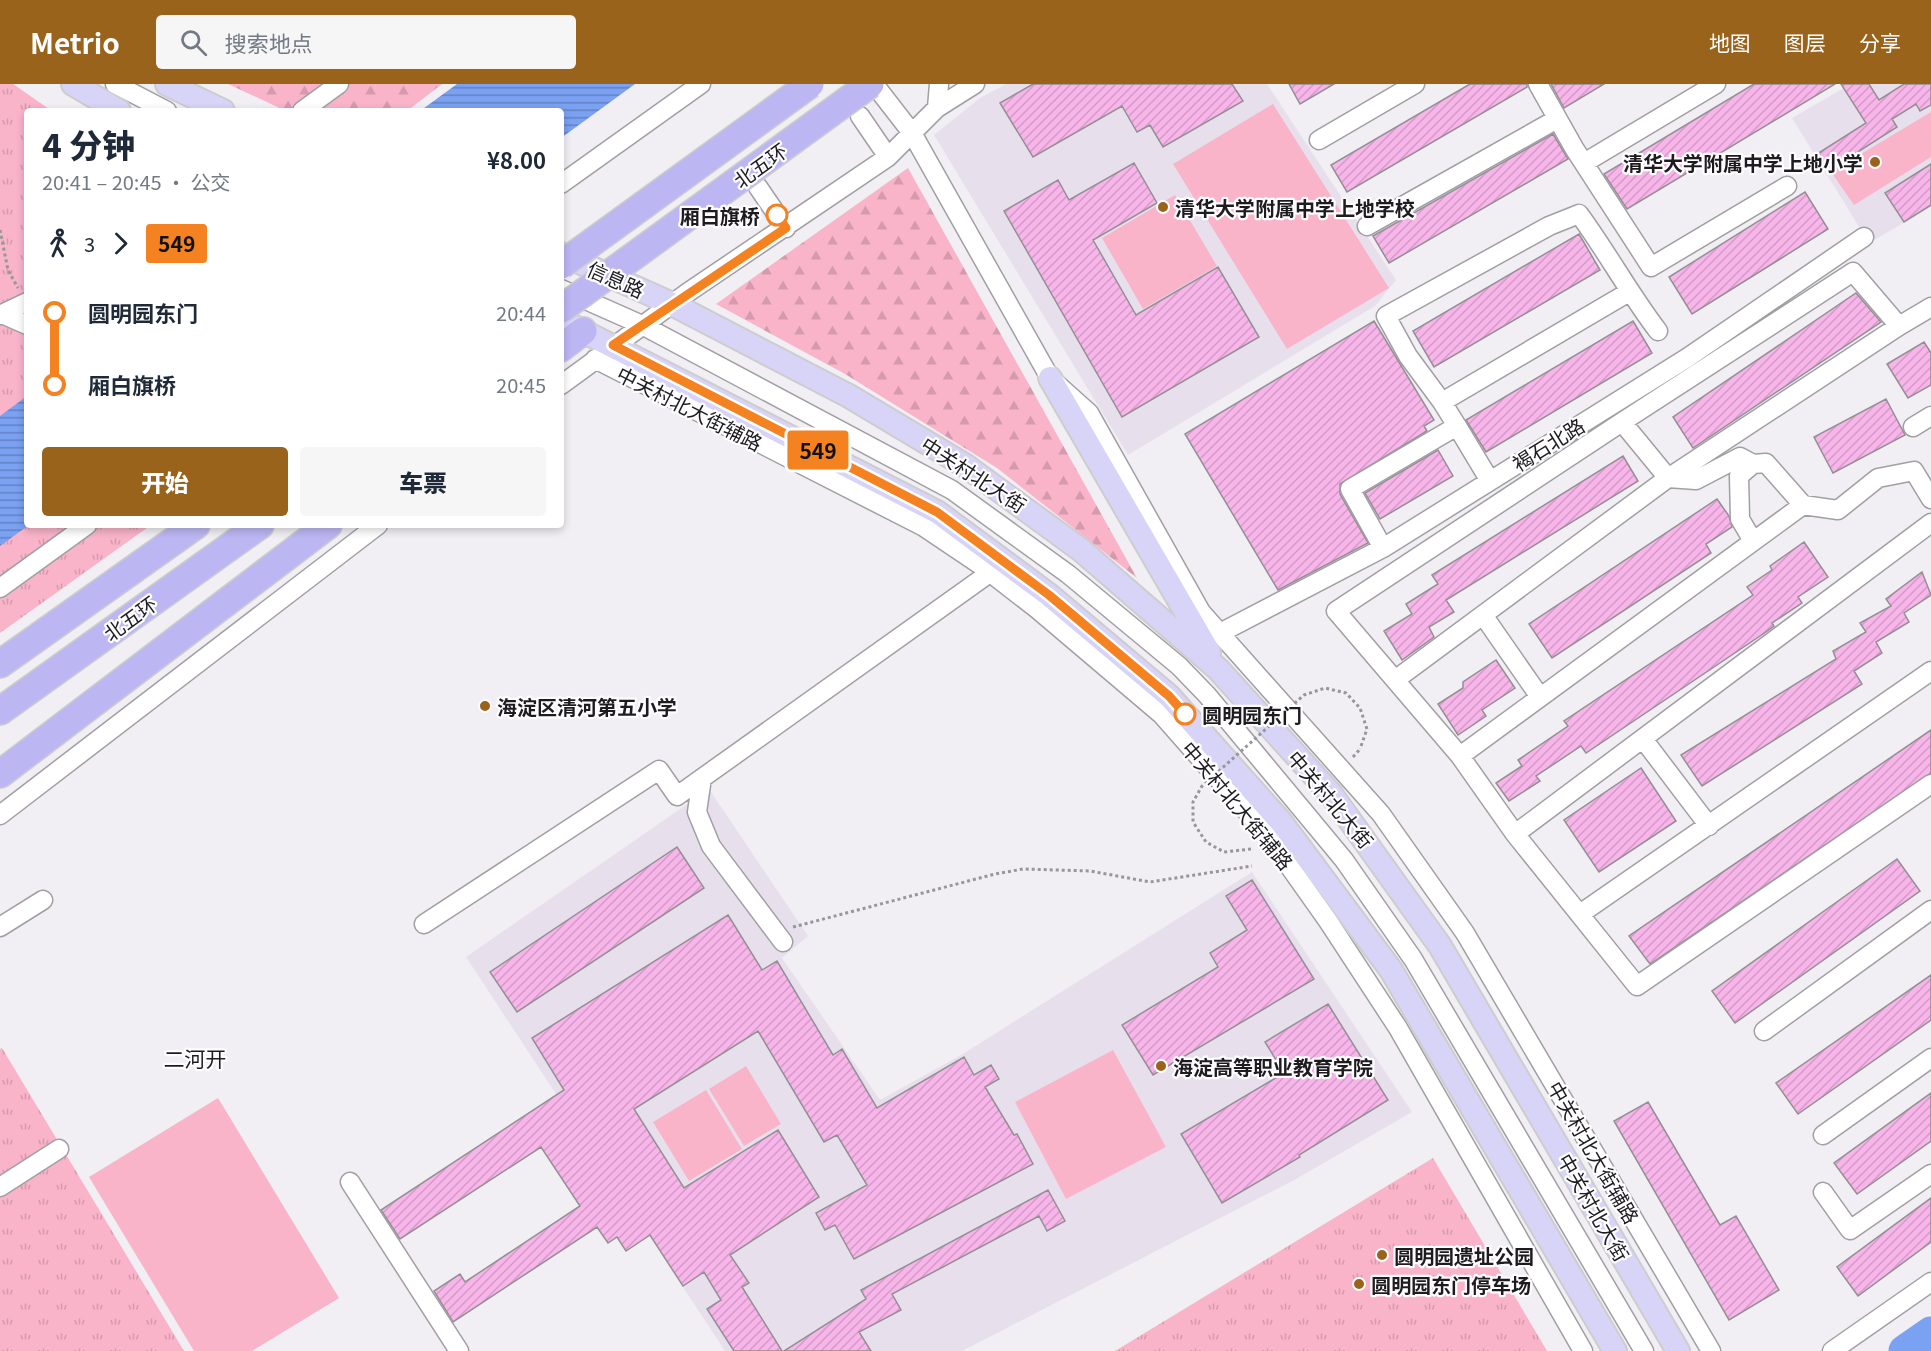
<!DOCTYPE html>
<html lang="zh">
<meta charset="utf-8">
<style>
body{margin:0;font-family:Georgia,"Noto Sans SC",serif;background:#f6f6f7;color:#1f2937;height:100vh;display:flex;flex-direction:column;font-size:22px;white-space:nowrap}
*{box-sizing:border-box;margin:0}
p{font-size:20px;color:#747a83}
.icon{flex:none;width:33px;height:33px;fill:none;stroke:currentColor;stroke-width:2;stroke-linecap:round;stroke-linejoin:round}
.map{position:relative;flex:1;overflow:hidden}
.drawer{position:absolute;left:24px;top:24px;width:540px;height:420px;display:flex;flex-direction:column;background:#fff;border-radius:6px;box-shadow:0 3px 9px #0003}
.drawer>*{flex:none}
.badge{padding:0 12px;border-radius:4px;font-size:21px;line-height:39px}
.map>.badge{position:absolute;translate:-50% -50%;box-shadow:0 0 0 3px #fff}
.legs{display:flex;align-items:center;gap:9px;height:66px;padding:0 18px;font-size:20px}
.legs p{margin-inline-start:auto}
.head{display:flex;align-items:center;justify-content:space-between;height:102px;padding:0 18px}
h1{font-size:33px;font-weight:800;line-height:45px}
.button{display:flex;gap:12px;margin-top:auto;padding:12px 18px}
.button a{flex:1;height:69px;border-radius:6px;background:#99631c;color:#fff;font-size:24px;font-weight:800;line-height:69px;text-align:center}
.button a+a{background:#f6f6f7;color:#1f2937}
ul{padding:0 18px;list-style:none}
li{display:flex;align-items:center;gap:21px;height:72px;font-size:22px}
li i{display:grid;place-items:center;width:9px;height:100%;margin:0 8px;background:currentColor}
li i::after{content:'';width:15px;height:15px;margin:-8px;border:4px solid;border-radius:50%;background:#fff}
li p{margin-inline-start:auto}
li:first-child i{background:linear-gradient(#0000 50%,currentColor 0)}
li:last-child i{background:linear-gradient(currentColor 50%,#0000 0)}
header{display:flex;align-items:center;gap:36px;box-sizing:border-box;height:84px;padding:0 30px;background:#99631c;color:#fff}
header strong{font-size:28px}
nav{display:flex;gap:33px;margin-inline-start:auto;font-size:21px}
.search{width:420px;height:54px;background:#f6f6f7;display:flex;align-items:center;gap:15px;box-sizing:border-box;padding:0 21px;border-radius:6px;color:#747a83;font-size:22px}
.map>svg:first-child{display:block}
</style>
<header>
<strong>Metrio</strong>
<div class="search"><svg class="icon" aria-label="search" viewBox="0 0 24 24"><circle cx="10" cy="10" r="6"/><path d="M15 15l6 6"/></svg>搜索地点</div>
<nav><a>地图</a><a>图层</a><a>分享</a></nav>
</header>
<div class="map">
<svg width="1931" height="1267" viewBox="0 0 1931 1267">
<defs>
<pattern id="grass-tufts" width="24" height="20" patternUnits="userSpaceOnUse" patternTransform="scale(1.5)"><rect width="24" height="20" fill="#f9b4ca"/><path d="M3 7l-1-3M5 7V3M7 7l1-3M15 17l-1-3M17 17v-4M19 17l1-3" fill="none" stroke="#d59aad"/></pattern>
<pattern id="forest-firs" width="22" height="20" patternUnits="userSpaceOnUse" patternTransform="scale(1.5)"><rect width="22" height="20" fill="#f9b4ca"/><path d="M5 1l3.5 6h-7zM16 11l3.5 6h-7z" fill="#d59aad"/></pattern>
<pattern id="water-rules" width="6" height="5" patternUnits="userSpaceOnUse" patternTransform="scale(1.5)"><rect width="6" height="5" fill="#7ba1f2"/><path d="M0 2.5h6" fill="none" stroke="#6482c3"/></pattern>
<pattern id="building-hatch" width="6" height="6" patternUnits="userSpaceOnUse" patternTransform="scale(1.5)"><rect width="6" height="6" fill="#f7b5e9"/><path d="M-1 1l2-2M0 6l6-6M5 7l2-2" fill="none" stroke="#d39bc7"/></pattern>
</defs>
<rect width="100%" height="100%" fill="#f1eef4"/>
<path fill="#e7e0ec" d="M1006 0H1267L1396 196 1375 222 1128 371 934 51 980 14Z
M1851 0H1931V123L1869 159 1792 34Z
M709 705 808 852 782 874 880 1016 961 971 1252 788 1412 1028 1296 1095 962 1267H725L466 873Z"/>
<path fill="url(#grass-tufts)" d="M0 0H13L52 27H27V441H151L0 549Z
M2 964 184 1267H0V965Z
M1433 1074 1547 1267H1115Z"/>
<path fill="url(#forest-firs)" d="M228 0H442L407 27H286Z
M908 84 1137 494 997 384 845 290 716 220Z"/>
<path fill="#f9b4ca" d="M1273 20 1389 204 1287 265 1173 80Z
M1931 28V73L1854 121 1831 88Z
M1175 111 1217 182 1143 225 1102 154Z
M1113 966 1166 1063 1066 1115 1015 1018Z
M746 982 781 1040 744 1062 709 1005Z
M706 1006 742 1065 689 1097 653 1038Z
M218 1014 339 1214 252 1267H194L89 1093Z"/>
<path fill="url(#water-rules)" d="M457 0H635L561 54V27H420Z
M27 312V441H29L0 462V332Z"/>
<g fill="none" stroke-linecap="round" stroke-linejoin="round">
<path stroke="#7ba1f2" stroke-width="33" d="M1905 1267 1931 1249"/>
</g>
<path fill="url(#building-hatch)" stroke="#948f93" stroke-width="1.5" d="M1033 0H1232L1243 17 1163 63 1150 41 1137 48 1122 22 1033 73 1000 19Z
M1289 0H1334L1300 20Z
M1470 0H1527V3L1347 108 1331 81Z
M1551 0H1604L1564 24Z
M1754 0H1835L1627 125 1604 90Z
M1841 0H1869L1879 16 1904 0H1931V21L1920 27 1916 20 1892 35 1897 43 1828 87 1817 70 1866 39Z
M1553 50 1568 75 1389 179 1373 152Z
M1134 79 1157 119 1093 156 1136 231 1218 183 1259 253 1122 333 1004 127 1058 96 1069 116Z
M1931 80V121L1904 138 1885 109Z
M1805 108 1828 145 1692 230 1669 193Z
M1579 150 1600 186 1434 283 1413 247Z
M1856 209 1881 238 1693 364 1673 333Z
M1374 237 1434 336 1424 342 1427 347 1340 400V410L1368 459 1278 506 1185 350Z
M1633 237 1652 269 1486 368 1466 336Z
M1924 258 1931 269V301L1908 314 1887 280Z
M1886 315 1905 351 1833 389 1814 353Z
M1438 366 1453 392 1380 435 1365 409Z
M1623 372 1638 397 1446 516 1454 528 1429 543 1434 553 1402 576 1384 547 1412 530 1406 520 1438 500 1432 491Z
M1717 415 1729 432 1732 443 1706 460 1711 469 1552 574 1529 540Z
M1804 458 1828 493 1798 513 1802 519 1772 539 1774 542 1763 550 1586 669 1581 662 1536 692 1540 697 1509 717 1496 699 1522 682 1518 676 1568 642 1564 637 1753 511 1747 503 1772 486 1770 482Z
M1922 488 1931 511 1904 529 1909 538 1876 558 1882 569 1854 587 1862 600 1702 702 1681 671 1836 575 1833 567 1866 548 1860 539 1891 522 1886 515Z
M1496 576 1515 604 1482 626 1486 632 1458 651 1438 620 1463 604V598Z
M1931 646V689L1650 880 1629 852Z
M1641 684 1676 737 1599 788 1564 736Z
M677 763 704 804 517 928 490 888Z
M1897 775 1920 807 1735 939 1712 907Z
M1252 796 1314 895 1153 991 1122 941 1218 883 1210 869 1247 846 1226 812Z
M728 831 762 886 777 877 833 971 842 965 877 1024 964 973 974 991 991 981 999 995 985 1003 1014 1051 1017 1050 1033 1080 854 1175 835 1141 825 1146 816 1129 867 1101 837 1051 824 1058 758 947 634 1025 684 1104 778 1046 789 1064 819 1113 730 1171 749 1199 742 1203 782 1267H734L707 1225 721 1216 704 1188 683 1202 650 1151 626 1167 617 1153 608 1159 597 1143 453 1238 434 1207 460 1190 465 1198 580 1122 541 1063 400 1155 381 1126 564 1006 532 954Z
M1931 891V936L1798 1030 1776 999Z
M1328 920 1388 1016 1299 1071 1300 1073 1222 1119 1181 1050 1284 989 1265 958Z
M1931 1009V1057L1857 1110 1834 1079Z
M1648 1018 1720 1141 1736 1132 1779 1206 1729 1236 1614 1037Z
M1048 1106 1065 1137 1047 1147 1039 1132 892 1210 901 1226 859 1248 871 1267H784L866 1215 861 1206Z
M1931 1114V1158L1858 1212 1837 1183Z"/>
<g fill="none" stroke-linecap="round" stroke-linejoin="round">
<g stroke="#a29fa4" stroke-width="21">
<path id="minor" d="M115 0 167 27
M874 0 912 49 1050 294 1089 329 1201 528 1381 730 1465 849 1711 1267
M1538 0 1574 64 1651 183 1787 102
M937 24 939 0
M302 27 339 0
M860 32 888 73
M1319 56 1415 0
M1584 79 1716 0
M561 100 701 0
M758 103 786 144
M1367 142 1557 35
M561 205 642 241 952 406 1068 490 1179 582 1207 611 1344 776 1413 875 1644 1267
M2 230 27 241
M0 231 27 218
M1899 242 1931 223
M595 275 924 443 979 480 1037 525 1162 631 1265 748 1328 837 1398 944 1583 1267
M561 301 687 209 888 73 937 24 975 0
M1442 318 1408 272 1386 232 1549 142 1579 130C1607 168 1629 209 1658 247
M1622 338 1853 188 1899 242 1668 394
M1457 342 1442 318 1629 208
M1913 343 1931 332
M1753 380 1766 379 1803 421 1838 426 1878 394 1914 387 1931 415
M1668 394 1696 396 1740 373 1753 380 1739 392 1740 435 1753 457
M1383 464 1350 405 1457 342 1490 397
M0 504 87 441
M1483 531 1540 613
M1220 549 1383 464 1687 274 1864 153
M1395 596 1668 394 1622 338 1336 527 1460 672 1515 750 1637 902 1931 700
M1643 655 1709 742
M1460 672 1803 421
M702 694 697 728 711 762 783 858
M0 731 378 441
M1515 750 1931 439
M1580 830 1931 587
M424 840 659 686 677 712 991 488
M0 843 43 816
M1764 947 1931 826
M1823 1051 1931 974
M350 1098 459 1267
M0 1103 59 1065
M1823 1108 1850 1146 1931 1090
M1832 1267 1931 1198"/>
</g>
<g stroke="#cdcdcd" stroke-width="26">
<path id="major" d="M73 0 119 27
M167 0 223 27
M561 170 672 220 849 312 966 382 1081 466 1218 585 1331 710 1440 862 1678 1267
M561 236 937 428 1049 511 1169 612 1281 738 1391 886 1615 1267
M1050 294 1209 568"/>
</g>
<g stroke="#cdcdcd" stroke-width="30">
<path id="highway" d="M561 264 583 247
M0 580 196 441
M0 627 260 441
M0 690 328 441"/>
</g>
<path stroke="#98969a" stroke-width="3" stroke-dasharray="3 3" stroke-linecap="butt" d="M0 146 8 186 18 204
M1353 673 1360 665
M793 843 995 790 1023 785 1090 787 1150 798 1252 782"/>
<use href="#minor" stroke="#fff" stroke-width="18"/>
<use href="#major" stroke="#d7d4f8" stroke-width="22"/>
<use href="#highway" stroke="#bcb7f3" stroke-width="27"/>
<g stroke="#cdcdcd" stroke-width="30" stroke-linecap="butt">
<path id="highway-bridge" d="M561 181 810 0
M561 225 870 0"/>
</g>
<path stroke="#98969a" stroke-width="3" stroke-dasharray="3 3" stroke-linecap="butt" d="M1251 765 1224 768 1206 758 1193 738V718L1202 702 1304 611 1325 604 1346 609 1360 624 1367 645 1360 665"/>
<use href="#highway-bridge" stroke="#bcb7f3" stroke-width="27"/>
</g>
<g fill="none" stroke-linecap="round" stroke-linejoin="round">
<g stroke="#fff" stroke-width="14">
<path id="line-1" d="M777 131 786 144 613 261 937 428 1049 511 1169 612 1185 630"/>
</g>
<use href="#line-1" stroke="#f58220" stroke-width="9"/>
</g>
<g fill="#99631c" stroke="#fdfcfe" stroke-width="2">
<circle cx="1875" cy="78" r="6"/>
<circle cx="1163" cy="123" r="6"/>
<circle cx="485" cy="622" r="6"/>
<circle cx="1161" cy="982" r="6"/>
<circle cx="1382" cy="1171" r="6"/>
<circle cx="1359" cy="1200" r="6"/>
</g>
<g fill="#fff" stroke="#f58220" stroke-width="3">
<circle cx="777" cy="131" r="10"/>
<circle cx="1185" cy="630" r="10"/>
</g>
<g text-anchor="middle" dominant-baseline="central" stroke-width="4.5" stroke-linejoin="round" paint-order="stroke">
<g font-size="20" font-weight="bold" fill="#1d1b1d" stroke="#fdfcfe" text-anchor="start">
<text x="1863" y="78" text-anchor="end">清华大学附属中学上地小学</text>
<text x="1175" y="123">清华大学附属中学上地学校</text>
<text x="497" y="622">海淀区清河第五小学</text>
<text x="1173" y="982">海淀高等职业教育学院</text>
<text x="1394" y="1171">圆明园遗址公园</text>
<text x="1371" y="1200">圆明园东门停车场</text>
</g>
<g font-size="20" fill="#1d1b1d" stroke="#fdfcfe">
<text transform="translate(760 81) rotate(-36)">北五环</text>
<text transform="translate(616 195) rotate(24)">信息路</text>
<text transform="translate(690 324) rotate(27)">中关村北大街辅路</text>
<text transform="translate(1548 360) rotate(-32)">褐石北路</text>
<text transform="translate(974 390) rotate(33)">中关村北大街</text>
<text transform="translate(130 534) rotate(-36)">北五环</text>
<text transform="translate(1331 715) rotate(50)">中关村北大街</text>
<text transform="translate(1238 721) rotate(50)">中关村北大街辅路</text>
<text transform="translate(1594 1068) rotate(60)">中关村北大街辅路</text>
<text transform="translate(1594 1123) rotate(60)">中关村北大街</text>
</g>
<g font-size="20" font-weight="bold" fill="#1d1b1d" stroke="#fdfcfe" text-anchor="end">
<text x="760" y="131">厢白旗桥</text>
<text x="1202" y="630" text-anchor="start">圆明园东门</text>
</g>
<g font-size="21" fill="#1d1b1d" stroke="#fdfcfe">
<text x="195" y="974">二河开</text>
</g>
</g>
</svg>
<b class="badge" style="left:818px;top:366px;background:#f58220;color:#111">549</b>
<section class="drawer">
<div class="head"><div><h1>4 分钟</h1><p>20:41 – 20:45 · 公交</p></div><b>¥8.00</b></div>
<div class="legs"><svg class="icon" aria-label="walk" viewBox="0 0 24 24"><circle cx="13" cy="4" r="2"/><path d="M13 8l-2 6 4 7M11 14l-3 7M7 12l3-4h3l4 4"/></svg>3<svg class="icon" aria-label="forward" viewBox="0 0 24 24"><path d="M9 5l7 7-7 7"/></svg><b class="badge" style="background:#f58220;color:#111">549</b></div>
<ul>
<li><i style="color:#f58220"></i><b>圆明园东门</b><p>20:44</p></li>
<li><i style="color:#f58220"></i><b>厢白旗桥</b><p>20:45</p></li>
</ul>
<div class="button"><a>开始</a><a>车票</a></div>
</section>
</div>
